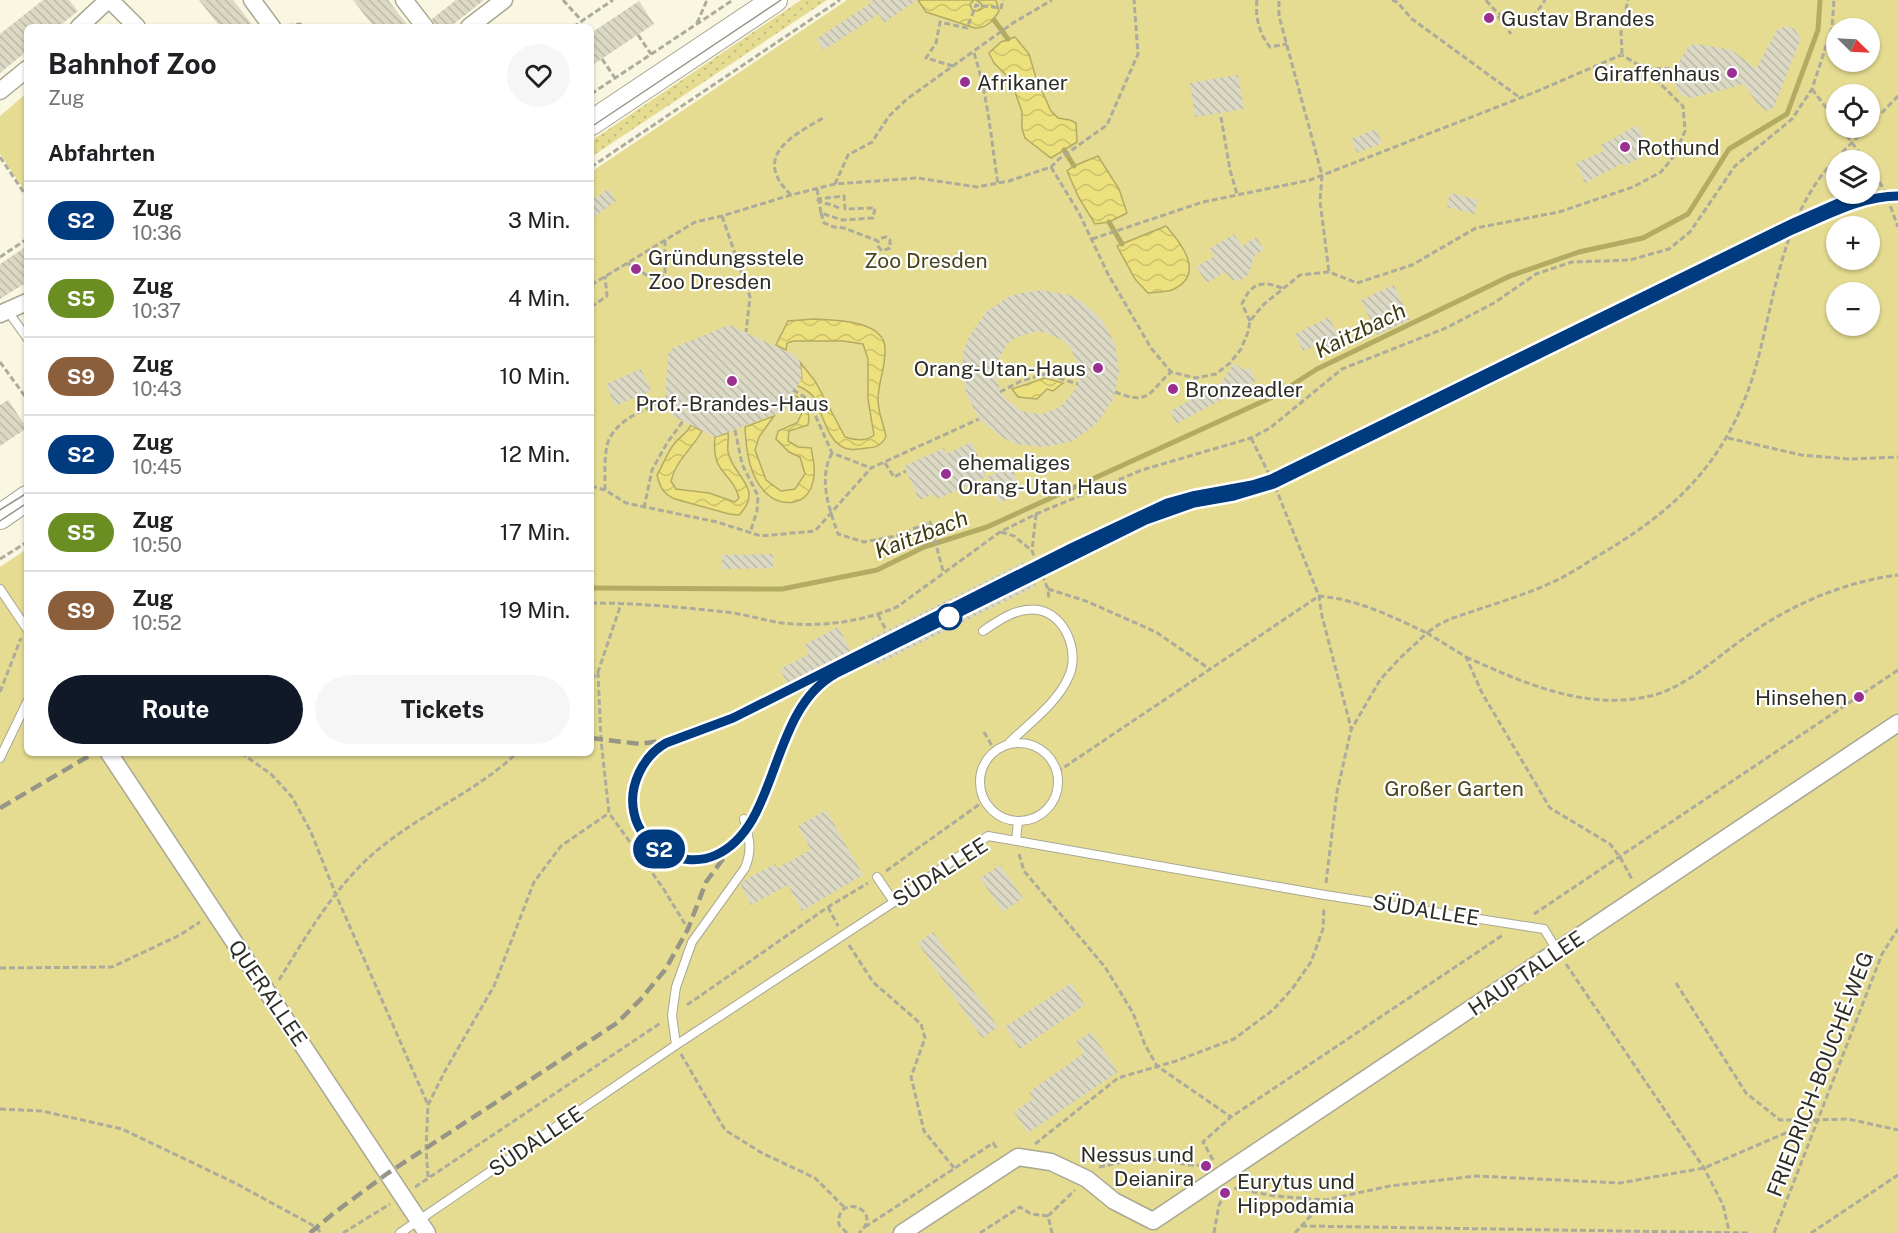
<!DOCTYPE html>
<html lang="de">
<meta charset="utf-8">
<style>
body{margin:0;font-family:"Public Sans",sans-serif;background:#f6f6f6;color:#202124;height:100vh;display:flex;flex-direction:column;font-size:22px;white-space:nowrap}
*{box-sizing:border-box;margin:0}
p{font-size:20px;color:#757577}
.icon{flex:none;width:33px;height:33px;fill:none;stroke:currentColor;stroke-width:2;stroke-linecap:round;stroke-linejoin:round}
.map{position:relative;flex:1;overflow:hidden}
.side{position:absolute;left:24px;top:24px;width:570px;height:732px;display:flex;flex-direction:column;background:#fff;border-radius:9px;box-shadow:0 2px 4px #0004}
.side>*{flex:none}
.badge{padding:0 12px;border-radius:20px;font-size:21px;line-height:39px}
.needle{width:39px;rotate:114deg}
.fabs{position:absolute;left:1826px;top:18px;display:grid;gap:12px}
.fabs a{display:grid;place-items:center;width:54px;height:54px;border-radius:50%;background:#fff;box-shadow:0 2px 4px #0004;font-size:30px}
.map>.badge{position:absolute;translate:-50% -50%;box-shadow:0 0 0 3px #fff}
h2{padding:0 24px;font-size:22px;line-height:54px}
.round{display:grid;place-items:center;flex:none;width:63px;height:63px;border-radius:32px;background:#f6f6f6}
.overview{display:flex;align-items:center;justify-content:space-between;height:102px;padding:0 24px}
h1{font-size:28px;font-weight:700;line-height:45px}
.button{display:flex;gap:12px;margin-top:auto;padding:12px 24px}
.button a{flex:1;height:69px;border-radius:36px;background:#111827;color:#fff;font-size:24px;font-weight:700;line-height:69px;text-align:center}
.button a+a{background:#f6f6f6;color:#202124}
ul{padding:0;list-style:none}
li{display:flex;align-items:center;gap:18px;height:78px;padding:0 24px;border-top:2px solid #e0e0e0}
li div{flex:1}
li b{display:block;font-size:22px}
li em{font-style:normal}
li .badge{min-width:66px;font-weight:700;text-align:center}
.map>svg:first-child{display:block}
</style>
<div class="map">
<svg width="1898" height="1233" viewBox="0 0 1898 1233">
<defs>
<pattern id="grass-dots" width="8" height="8" patternUnits="userSpaceOnUse" patternTransform="scale(1.5)"><rect width="8" height="8" fill="#e5dc91"/><path d="M2 2h.1M6 6h.1" fill="none" stroke="#c5bd7d" stroke-width="1.8" stroke-linecap="round"/></pattern>
<pattern id="water-waves" width="16" height="10" patternUnits="userSpaceOnUse" patternTransform="scale(1.5)"><rect width="16" height="10" fill="#ede17e"/><path d="M0 5q4-4 8 0t8 0" fill="none" stroke="#ccc16d"/></pattern>
<pattern id="building-back-hatch" width="6" height="6" patternUnits="userSpaceOnUse" patternTransform="scale(1.5)"><rect width="6" height="6" fill="#dbd8c4"/><path d="M-1 5l2 2M0 0l6 6M5-1l2 2" fill="none" stroke="#bcbaa8"/></pattern>
</defs>
<rect width="100%" height="100%" fill="#f9f7e2"/>
<path fill="url(#grass-dots)" d="M801 0H827L591 157V141Z"/>
<path fill="#e5dc91" fill-rule="evenodd" d="M847 0H1898V1233H0V567L27 549V753H591V172ZM1836 28H1869V62H1836ZM1836 94H1869V128H1836ZM1836 160H1869V194H1836ZM1836 226H1869V260H1836ZM1836 292H1869V326H1836Z
M27 93V190L25 191 0 154V116Z"/>
<path fill="url(#water-waves)" stroke="#b4ab63" stroke-width="1.5" d="M918 0H974L970 4 972 10 977 11 982 8 981 3 976 0H996L999 11C993 21 987 28 975 28L926 12Z
M1015 37 1029 54 1036 78 1051 111 1058 118 1070 120 1076 123 1077 142 1051 158 1025 138 1022 129V112L1011 80 994 63 989 53 1001 42Z
M1098 156 1119 189 1127 213 1109 222 1095 224 1079 198 1067 171 1074 166Z
M1166 226C1182 244 1206 275 1172 290 1165 292 1156 292 1148 293L1135 279 1117 246Z
M814 319C834 320 885 320 885 349 886 366 878 383 878 400 878 413 884 425 886 437 882 445 876 448 867 448 861 449 853 450 848 449 828 445 823 414 815 399 811 392 803 388 796 385L802 378 800 362 815 381 845 437C854 440 866 442 874 435L868 399V359L863 344 843 341H793L787 343 786 350 776 345 788 321Z
M1045 378 1063 383 1053 391 1047 389 1037 399 1018 397 1012 389Z
M792 394C805 400 811 411 808 425L789 431 788 441 798 447 811 448C813 459 816 470 813 481 809 505 782 509 766 493 749 477 746 449 745 427L774 416 759 437 755 450 766 480 781 491 795 489 805 474 800 457 789 452 776 439 778 431 797 423 802 413 799 406 789 401Z
M691 425 702 431C692 449 676 460 671 481L676 489 709 493 735 502 739 498C732 471 711 475 715 437L728 433C729 439 727 446 728 452 733 477 765 488 739 515L729 514 675 499C663 494 660 487 657 475 663 465 667 453 674 444 680 436 687 434 691 425Z"/>
<g fill="none" stroke-linecap="round" stroke-linejoin="round">
<path stroke="#b4ab63" stroke-width="5" d="M994 20 1008 39
M1064 150 1074 166
M1109 222 1122 244
M591 588 782 589 877 570 924 547 987 527 1275 396 1317 369 1510 276 1579 252 1643 238 1688 214 1729 149 1787 114 1818 30 1820 0"/>
</g>
<path fill="url(#building-back-hatch)" fill-rule="evenodd" d="M43 0H69L78 11 58 27H27V51L0 73V34Z
M199 0H233L254 27H220Z
M353 0H388L409 27H374Z
M456 0H484L450 27H435L432 19Z
M869 0H917L884 23 879 14 824 50 816 39 871 3Z
M639 1 654 24 591 66V33Z
M1786 26 1794 29 1801 38 1774 107 1767 111 1758 105 1744 84 1692 98 1681 95 1676 87 1675 77 1680 60 1689 46 1696 44 1732 50 1756 69 1777 30Z
M1238 75 1244 109 1195 117 1190 83Z
M1637 125 1650 149 1642 153 1644 156 1624 166 1623 163 1585 183 1576 163 1604 151 1601 145Z
M1376 129 1382 143 1357 153 1351 139Z
M608 189 616 201 591 219V201Z
M1450 193 1478 200 1474 214 1447 207Z
M1234 234 1242 246 1256 237 1264 249 1255 255 1248 275 1239 281 1232 280 1225 272 1207 283 1196 267 1215 256 1209 249Z
M27 246V282L0 299V264Z
M1394 285 1410 320 1377 335 1361 300Z
M1041 290 1069 295 1081 301 1102 320 1115 344 1119 372 1113 400 1096 424 1073 441 1045 447 1016 444 1003 438 979 419 966 393 962 364 964 349 970 335 987 311 1012 295ZM1034 332H1044L1062 340 1070 347 1078 365V384L1073 393 1060 407 1042 414 1023 412 1007 400 1000 392 996 372 997 362 1007 344 1015 338Z
M1329 317 1338 336 1335 337 1338 344 1322 352 1318 344 1303 351 1295 334Z
M729 325 795 355 800 362 802 378 783 411 715 437 673 416 667 410 665 401 668 354 673 348Z
M1234 363 1244 370 1249 367 1256 381 1176 424 1170 411 1221 383Z
M641 369 651 391 615 406 606 384Z
M8 400 27 428 0 446V405Z
M972 442 987 477 937 499 934 494 919 500 904 466 944 448 946 454Z
M1011 466 1022 493 999 503 987 477Z
M773 554V568L722 569V555Z
M1024 562 1036 586 874 666 863 642Z
M838 627 852 653 789 687 780 669 809 654 804 645Z
M826 810 863 875 802 911 788 885 751 905 741 885 743 881 775 864 777 868 811 850 798 826Z
M1000 865 1023 898 1003 912 980 878Z
M933 932 998 1027 982 1038 918 943Z
M1071 983 1085 1005 1020 1049 1005 1027Z
M1091 1032 1118 1072 1028 1133 1014 1112 1033 1099 1029 1092 1084 1053 1076 1042Z"/>
<g fill="none" stroke-linecap="round" stroke-linejoin="round">
<g stroke="#a9a793" stroke-width="10">
<path id="lane" d="M7 310 27 338
M0 589 27 629
M983 631C999 620 1017 607 1038 610 1065 614 1080 652 1069 676 1057 704 1029 723 1008 744
M980 782a39 39 0 1 1 78 0a39 39 0 1 1-78 0Z
M0 758 27 702
M1016 841 1018 821
M877 877 894 902
M676 1045 672 1015 676 987 692 942 745 868C753 848 749 839 744 819
M400 1233 676 1045 894 902 988 836 1325 895 1544 929 1558 952"/>
</g>
<g stroke="#a9a793" stroke-width="19">
<path id="street" d="M110 0 137 27
M252 0 272 27
M404 0 425 27
M79 27 108 0
M469 27 504 0
M0 91 27 69
M0 314 27 302
M109 753 427 1233
M1153 1221 1898 723
M902 1233 1018 1157 1051 1162 1087 1179 1114 1201 1153 1221"/>
</g>
<g stroke="#a9a793" stroke-width="26">
<path id="secondary" d="M591 123 775 0
M0 517 27 498"/>
</g>
<path stroke="#adab9b" stroke-width="3" stroke-dasharray="6 3" stroke-linecap="butt" d="M563 0 582 21
M1257 0C1255 16 1259 34 1270 47L1287 44
M1392 0 1397 2 1412 19 1519 97
M1486 0C1505 25 1527 31 1545 0
M1279 1V16L1322 175 1320 201 1329 272
M1498 16 1511 34
M697 23 707 0
M287 26 299 24 313 27
M573 27 613 0
M638 35 651 54
M974 53C988 96 991 139 998 184
M1622 54 1621 32 1628 0
M602 59 615 78
M953 66 926 58 936 43 940 22 967 28 976 5 1001 8 1003 0
M1646 69 1677 68
M1812 89 1836 121
M591 94 733 0
M1221 117 1230 170 1237 194
M1869 126 1898 96
M1841 128 1865 160
M0 157 27 197
M591 167 840 0
M1051 167 1079 213 1108 274 1151 348 1171 372 1196 378 1216 374 1230 363 1241 349 1248 332 1250 321 1263 305 1300 275 1329 272 1357 283 1412 265 1476 228 1559 212 1633 187 1661 172 1674 156 1685 131 1683 106 1645 69 1622 55
M1869 167 1884 189 1898 227
M835 184 848 155 872 142 889 116 907 99 1013 23 1052 0
M817 189 821 213 842 220 873 218 875 208 845 209 844 196 817 199
M791 195C752 157 790 137 823 118
M817 199C824 205 832 203 840 209
M821 213 824 223 834 227 844 228 878 241 881 238 886 237 890 240V248L882 251 878 246V241
M722 216 750 297 746 332
M1092 239 1203 202 1310 180 1533 93 1621 55
M0 257 27 239
M627 263 653 279 665 275V240
M591 285 695 222 722 216 791 195 835 184 917 178 977 187 1009 181 1051 167 1059 159 1107 125 1138 54 1134 0
M591 303 594 305 607 296 605 276
M1250 321 1242 304C1251 283 1261 280 1282 288
M0 362 27 399
M793 390 808 399 832 453 871 468
M1000 392 1021 381 1045 374 1078 384
M1115 392C1151 406 1148 392 1171 372
M735 430 742 464 758 496 757 511 750 533
M1251 438 1274 484 1319 596 1322 616 1351 728
M1728 438 1801 455 1850 459 1898 457
M832 453C818 479 829 508 838 534L864 542 896 536 930 522 943 571
M885 463 894 477 906 471
M591 486 605 490 626 503 717 522 761 536 815 531 871 468 979 419
M605 490C605 477 604 454 608 442 616 420 645 409 665 401
M644 508 652 470 667 443 683 421
M1036 514 1032 551 1048 589 1049 600
M1001 532 1014 536 1031 550
M0 559 27 542
M1048 589 1086 601 1156 632 1211 670
M591 603C636 603 680 607 725 612 748 614 770 623 793 624 829 626 863 621 897 607L1000 532 1036 514 1142 470 1251 438 1270 428 1342 369 1446 328 1494 303 1536 274 1572 262 1630 260 1669 249 1690 232 1735 166 1792 119 1812 89 1832 28 1834 0
M878 615 886 630
M1466 657C1524 683 1585 711 1650 696 1684 689 1718 656 1747 636 1792 604 1844 582 1898 575
M598 672 601 740 609 813 663 888 688 929
M591 679 598 672 621 604
M0 692 21 638
M984 732 995 751
M241 753 271 774 292 797 311 832 336 895 428 1105
M1057 772 1319 596C1357 599 1393 617 1427 633L1438 625 1450 619C1484 607 1520 597 1553 582 1568 575 1582 566 1596 557 1675 511 1726 463 1754 373 1772 312 1778 243 1813 188 1827 165 1848 147 1867 128
M1019 854 1024 871 1105 967 1133 1013 1145 1045 1157 1066 1231 1117
M886 871 984 801
M1326 883 1337 792 1351 730 1380 680 1400 658 1427 633 1466 657 1482 693 1550 808 1610 844 1620 857 1633 881
M828 907 838 926
M1534 914 1898 670
M849 945 873 982 921 1024 925 1038 911 1077 924 1131 955 1169
M1566 964 1704 1168 1723 1205 1729 1231
M0 968 112 967 180 935 200 922
M279 980C308 933 340 878 385 844 427 811 478 790 517 753
M1676 983 1746 1093 1780 1120H1815
M687 1005 828 907 868 883
M681 1054 725 1130 762 1153 815 1178 845 1208
M0 1109 42 1111 122 1129 235 1183 316 1227 321 1233
M1035 1144 1118 1078 1176 1061 1234 1039 1273 1010 1292 989 1311 962 1323 929 1324 907
M1213 1160 1203 1142 1231 1117 1503 935
M1099 1167C1115 1164 1131 1159 1147 1159 1168 1159 1184 1167 1205 1165
M428 1177 426 1148 428 1105 445 1071 494 986 534 882 561 846 609 813
M415 1187 662 1022
M1234 1188 1274 1196 1325 1200 1390 1186 1476 1176 1620 1183 1704 1168 1816 1120 1848 1119 1898 1130
M1048 1216 1075 1190
M1301 1226 1751 1233
M865 1227 993 1143 998 1150
M343 1233 390 1204
M847 1233 839 1225C835 1191 886 1210 859 1233
M980 1233 1020 1207 1031 1214 1048 1216 1052 1233
M1214 1233 1219 1205 1225 1194
M1295 1233 1325 1200
M1774 1233 1882 954 1898 929
M1811 1233 1898 1175"/>
<use href="#lane" stroke="#fff" stroke-width="8"/>
<use href="#street" stroke="#fff" stroke-width="16"/>
<use href="#secondary" stroke="#fff" stroke-width="24"/>
<path stroke="#979587" stroke-width="1.5" d="M591 127 781 0
M0 510 27 493
M0 521 27 503"/>
<path stroke="#979587" stroke-width="4.5" stroke-dasharray="12 6" stroke-linecap="butt" d="M591 738 640 744 666 740
M0 808 94 753
M727 848C650 896 595 785 666 743L733 718 829 668
M310 1233 334 1213 388 1173 617 1023 640 1000 665 970 688 929 706 882 754 817 796 712 809 695 823 680 864 658 1146 520 1194 503 1235 496 1274 484 1793 230C1826 216 1861 196 1898 196"/>
</g>
<g fill="none" stroke-linecap="round" stroke-linejoin="round">
<g stroke="#fff" stroke-width="14">
<path id="line" d="M1868 194 1845 200 1795 222 1271 479 1252 485 1192 496 1167 503 1073 547 733 718 666 743C643 756 628 786 634 813 641 848 683 870 716 855 780 826 768 712 835 674L1146 520 1194 503 1234 496 1274 484 1792 230C1826 216 1861 196 1898 196"/>
</g>
<use href="#line" stroke="#003b80" stroke-width="9"/>
</g>
<g fill="#992f91" stroke="#fff" stroke-width="2">
<circle cx="1489" cy="18" r="6"/>
<circle cx="1732" cy="73" r="6"/>
<circle cx="965" cy="82" r="6"/>
<circle cx="1625" cy="147" r="6"/>
<circle cx="636" cy="269" r="6"/>
<circle cx="1098" cy="368" r="6"/>
<circle cx="732" cy="381" r="6"/>
<circle cx="1173" cy="389" r="6"/>
<circle cx="946" cy="474" r="6"/>
<circle cx="1859" cy="697" r="6"/>
<circle cx="1206" cy="1166" r="6"/>
<circle cx="1225" cy="1193" r="6"/>
</g>
<circle fill="#fff" stroke="#003b80" stroke-width="3" cx="949" cy="617" r="12"/>
<g text-anchor="middle" dominant-baseline="central" stroke-width="4.5" stroke-linejoin="round" paint-order="stroke">
<g font-size="21" fill="#2e2d25" stroke="#fff" text-anchor="start">
<text x="1501" y="18">Gustav Brandes</text>
<text x="1720" y="73" text-anchor="end">Giraffenhaus</text>
<text x="977" y="82">Afrikaner</text>
<text x="1637" y="147">Rothund</text>
<text x="648" y="257">Gründungsstele<tspan x="648" dy="24">Zoo Dresden</tspan></text>
<text x="1086" y="368" text-anchor="end">Orang-Utan-Haus</text>
<text x="1185" y="389">Bronzeadler</text>
<text x="732" y="403" text-anchor="middle">Prof.-Brandes-Haus</text>
<text x="958" y="462">ehemaliges<tspan x="958" dy="24">Orang-Utan Haus</tspan></text>
<text x="1847" y="697" text-anchor="end">Hinsehen</text>
<text x="1194" y="1154" text-anchor="end">Nessus und<tspan x="1194" dy="24">Deianira</tspan></text>
<text x="1237" y="1181">Eurytus und<tspan x="1237" dy="24">Hippodamia</tspan></text>
</g>
<g font-size="21" fill="#4a441b" stroke="#fff">
<text x="926" y="260">Zoo Dresden</text>
<text x="1454" y="788">Großer Garten</text>
</g>
<g font-size="21" fill="#2e2d25" stroke="#fff">
<text transform="translate(940 872) rotate(-33)">SÜDALLEE</text>
<text transform="translate(1426 910) rotate(9)">SÜDALLEE</text>
<text transform="translate(1526 973) rotate(-34)">HAUPTALLEE</text>
<text transform="translate(268 993) rotate(56)">QUERALLEE</text>
<text transform="translate(1820 1074) rotate(-69)">FRIEDRICH-BOUCHÉ-WEG</text>
<text transform="translate(536 1141) rotate(-34)">SÜDALLEE</text>
</g>
<g font-size="22" font-style="italic" fill="#3f3a0f" stroke="#fff">
<text transform="translate(1360 330) rotate(-26)">Kaitzbach</text>
<text transform="translate(921 534) rotate(-21)">Kaitzbach</text>
</g>
</g>
</svg>
<div class="fabs">
<a><svg class="needle" viewBox="-14 -14 28 28"><path d="M0-13l5 13h-10z" fill="#e53935"/><path d="M0 13l5-13h-10z" fill="#757577"/></svg></a>
<a><svg class="icon" aria-label="locate" viewBox="0 0 24 24"><circle cx="12" cy="12" r="6"/><path d="M12 2v4M12 18v4M2 12h4M18 12h4"/></svg></a>
<a><svg class="icon" aria-label="layers" viewBox="0 0 24 24"><path d="M12 4l9 5-9 5-9-5zM3 14l9 5 9-5"/></svg></a>
<a>+</a>
<a>−</a>
</div>
<b class="badge" style="left:659px;top:849px;background:#003b80;color:#fff">S2</b>
<section class="side">
<div class="overview"><div><h1>Bahnhof Zoo</h1><p>Zug</p></div><a class="round"><svg class="icon" aria-label="heart" viewBox="0 0 24 24"><path d="M12 20l-8-8c-3-5 5-10 8-4 3-6 11-1 8 4z"/></svg></a></div>
<h2>Abfahrten</h2>
<ul>
<li><span class="badge" style="background:#003b80;color:#fff">S2</span><div><b>Zug</b><p>10:36</p></div><em>3 Min.</em></li>
<li><span class="badge" style="background:#6b8e23;color:#fff">S5</span><div><b>Zug</b><p>10:37</p></div><em>4 Min.</em></li>
<li><span class="badge" style="background:#8b5e3c;color:#fff">S9</span><div><b>Zug</b><p>10:43</p></div><em>10 Min.</em></li>
<li><span class="badge" style="background:#003b80;color:#fff">S2</span><div><b>Zug</b><p>10:45</p></div><em>12 Min.</em></li>
<li><span class="badge" style="background:#6b8e23;color:#fff">S5</span><div><b>Zug</b><p>10:50</p></div><em>17 Min.</em></li>
<li><span class="badge" style="background:#8b5e3c;color:#fff">S9</span><div><b>Zug</b><p>10:52</p></div><em>19 Min.</em></li>
</ul>
<div class="button"><a>Route</a><a>Tickets</a></div>
</section>
</div>
